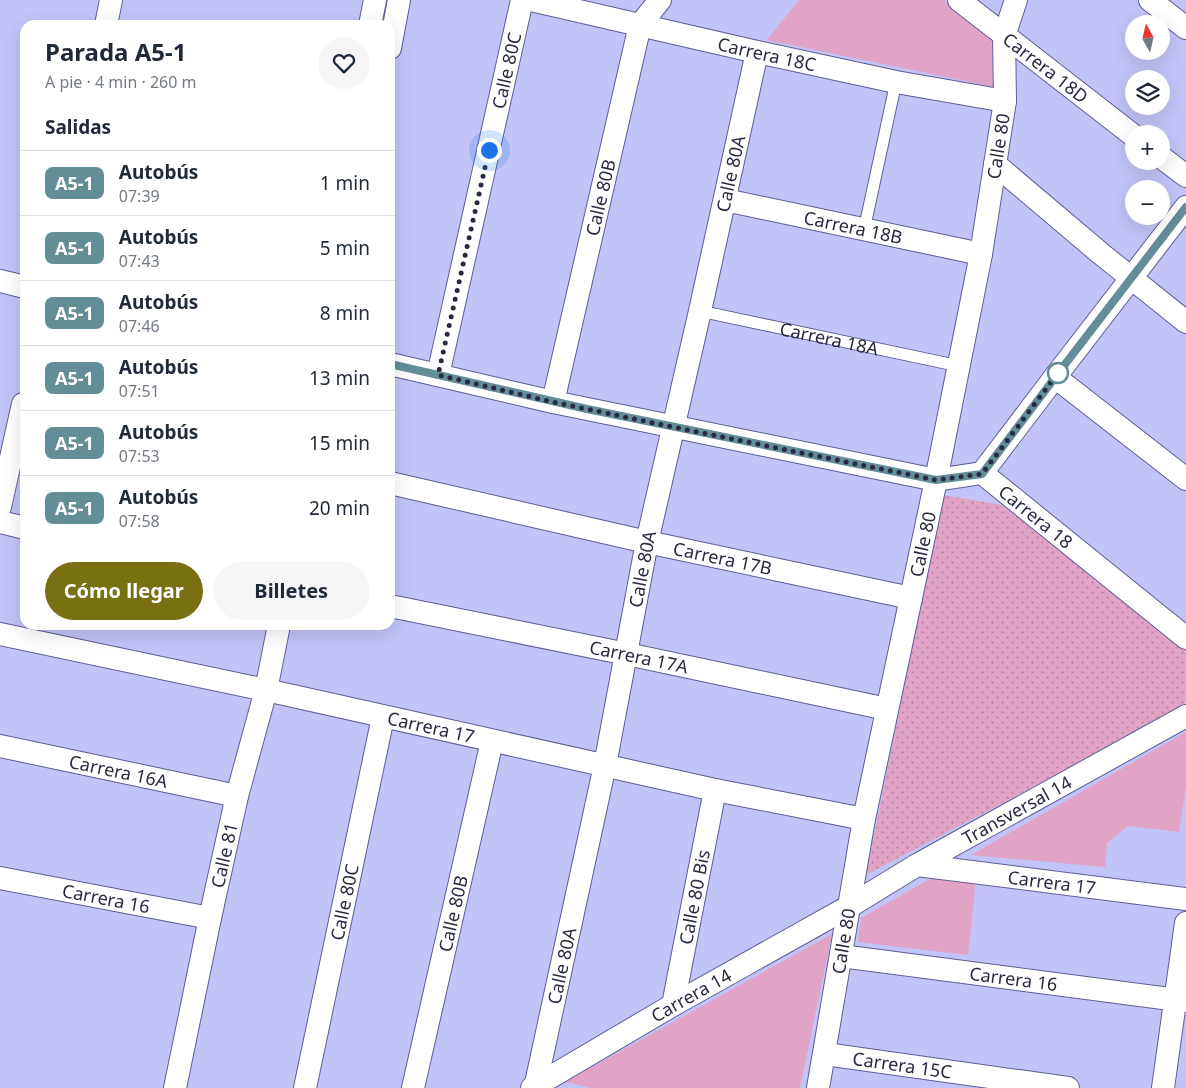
<!DOCTYPE html>
<html lang="es">
<meta charset="utf-8">
<style>
body{margin:0;font-family:"Noto Sans",sans-serif;background:#f6f6f7;color:#1f2937;height:100vh;display:flex;flex-direction:column;font-size:19px;white-space:nowrap}
*{box-sizing:border-box;margin:0}
p{font-size:16px;color:#747a83}
.icon{flex:none;width:28px;height:28px;fill:none;stroke:currentColor;stroke-width:2;stroke-linecap:round;stroke-linejoin:round}
.map{position:relative;flex:1;overflow:hidden}
.side{position:absolute;left:20px;top:20px;width:375px;height:610px;display:flex;flex-direction:column;background:#fff;border-radius:15px;box-shadow:0 5px 20px #0002}
.side>*{flex:none}
.badge{padding:0 10px;border-radius:8px;font-size:18px;line-height:32px}
.needle{width:32px;rotate:352deg}
.tools{position:absolute;left:1125px;top:15px;display:grid;gap:10px}
.tools a{display:grid;place-items:center;width:45px;height:45px;border-radius:50%;background:#fff;box-shadow:0 5px 20px #0002;font-size:25px}
.you{position:absolute;width:25px;height:25px;margin:-12px;border:4px solid #fff;border-radius:50%;background:#1a73e8;box-shadow:0 0 0 8px #1a73e833}
.map>.badge{position:absolute;translate:-50% -50%;box-shadow:0 0 0 2px #fff}
h2{padding:0 25px;font-size:19px;line-height:45px}
.round{display:grid;place-items:center;flex:none;width:52px;height:52px;border-radius:26px;background:#f6f6f7}
.overview{display:flex;align-items:center;justify-content:space-between;height:85px;padding:0 25px}
h1{font-size:24px;font-weight:700;line-height:38px}
.primary-button{display:flex;gap:10px;margin-top:auto;padding:10px 25px}
.primary-button a{flex:1;height:58px;border-radius:30px;background:#797011;color:#fff;font-size:20px;font-weight:700;line-height:58px;text-align:center}
.primary-button a+a{background:#f6f6f7;color:#1f2937}
ul{padding:0;list-style:none}
li{display:flex;align-items:center;gap:15px;height:65px;padding:0 25px;border-top:1px solid #e0e1e3}
li div{flex:1}
li b{display:block;font-size:19px}
li em{font-style:normal}
li .badge{min-width:55px;font-weight:700;text-align:center}
.map>svg:first-child{display:block}
</style>
<div class="map">
<svg width="1186" height="1088" viewBox="0 0 1186 1088">
<defs>
<pattern id="park-dots" width="8" height="8" patternUnits="userSpaceOnUse" patternTransform="scale(1.25)"><rect width="8" height="8" fill="#e1a3c6"/><path d="M2 2h.1M6 6h.1" fill="none" stroke="#b685a2" stroke-width="1.8" stroke-linecap="round"/></pattern>
</defs>
<rect width="100%" height="100%" fill="#c2c3f7"/>
<path fill="#e1a3c6" d="M799 0H943L991 37 994 87 767 40Z
M1186 732V786L1179 832 1128 826 1107 843 1105 867 971 855Z
M937 875 976 879 968 955 858 942 861 918Z
M832 934 800 1088H591L565 1082Z"/>
<path fill="url(#park-dots)" d="M943 495 1008 506 1186 646V702L1107 748 866 875Z"/>
<g fill="none" stroke-linecap="round" stroke-linejoin="round">
<g stroke="#5e5d96" stroke-width="13">
<g id="lane">
<path d="M864 230 896 82"/>
<path id="s1" d="M700 311 959 366"/>
</g>
</g>
<g stroke="#5e5d96" stroke-width="24">
<g id="street">
<path id="s2" d="M531 0 757 52 896 82 1005 101"/>
<path id="s3" d="M959 0 1134 136"/>
<path d="M1150 0 1186 28"/>
<path d="M106 25 111 0"/>
<path d="M370 25 375 0"/>
<path d="M390 48 399 0"/>
<path d="M1161 157 1186 176"/>
<path d="M995 164 1100 253 1186 322"/>
<path id="s4" d="M725 200 981 254"/>
<path d="M0 281 25 287"/>
<path id="s5" d="M390 364 553 402 936 480 982 473 1186 638"/>
<path id="s6" d="M438 375 522 0"/>
<path d="M1055 377 1186 479"/>
<path id="s7" d="M553 402 640 25 660 0"/>
<path d="M982 473 1055 377 1186 207"/>
<path id="s8" d="M390 483 647 542 911 598"/>
<path d="M0 507 23 404 25 405"/>
<path d="M0 522 25 528"/>
<path id="s9" d="M390 606 627 654 887 709"/>
<path id="s10" d="M0 634 266 690 715 790 864 819"/>
<path id="s11" d="M0 746 237 796"/>
<path id="s12" d="M917 865 1186 899"/>
<path id="s13" d="M0 878 210 918"/>
<path id="s14" d="M841 956 1186 1001"/>
<path id="s15" d="M673 1005 715 790"/>
<path id="s16" d="M825 1054 1068 1088"/>
<path id="s17" d="M175 1088 210 918 237 796 266 690 279 625"/>
<path id="s18" d="M305 1088 383 717"/>
<path id="s19" d="M413 1088 492 741"/>
<path id="s20" d="M532 1088 673 1005 850 906 917 865 1186 716"/>
<path id="s21" d="M535 1088 605 765 647 542 700 311 757 52"/>
<path id="s22" d="M818 1088 864 819 936 480 981 254 1005 101 1004 36 1016 0"/>
<path d="M1163 1088 1186 923"/>
</g>
</g>
<use href="#lane" stroke="#fff" stroke-width="11"/>
<use href="#street" stroke="#fff" stroke-width="22"/>
</g>
<g fill="none" stroke-linecap="round" stroke-linejoin="round">
<g stroke="#fff" stroke-width="11">
<path id="line" d="M390 364 587 409 936 480 982 474 1066 363 1186 207"/>
</g>
<use href="#line" stroke="#638d97" stroke-width="8"/>
<path stroke="#292942" stroke-width="5" stroke-dasharray="0 9" d="M489 150 438 375 553 402 673 427 936 480 982 474 1058 373"/>
</g>
<circle fill="#fff" stroke="#638d97" stroke-width="2.5" cx="1058" cy="373" r="10"/>
<g text-anchor="middle" dominant-baseline="central" stroke-width="5" stroke-linejoin="round" paint-order="stroke">
<g font-size="18" fill="#292942" stroke="#e6e7fb">
<text stroke="none"><textPath href="#s2" startOffset="242">Carrera 18C</textPath></text>
<text stroke="none"><textPath href="#s3" startOffset="110">Carrera 18D</textPath></text>
<text stroke="none"><textPath href="#s6" startOffset="312">Calle 80C</textPath></text>
<text stroke="none"><textPath href="#s22" startOffset="959">Calle 80</textPath></text>
<text stroke="none"><textPath href="#s21" startOffset="935">Calle 80A</textPath></text>
<text stroke="none"><textPath href="#s7" startOffset="210">Calle 80B</textPath></text>
<text stroke="none"><textPath href="#s4" startOffset="131">Carrera 18B</textPath></text>
<text stroke="none"><textPath href="#s1" startOffset="132">Carrera 18A</textPath></text>
<text stroke="none"><textPath href="#s5" startOffset="674">Carrera 18</textPath></text>
<text stroke="none"><textPath href="#s22" startOffset="554">Calle 80</textPath></text>
<text stroke="none"><textPath href="#s8" startOffset="341">Carrera 17B</textPath></text>
<text stroke="none"><textPath href="#s21" startOffset="530">Calle 80A</textPath></text>
<text stroke="none"><textPath href="#s9" startOffset="254">Carrera 17A</textPath></text>
<text stroke="none"><textPath href="#s10" startOffset="441">Carrera 17</textPath></text>
<text stroke="none"><textPath href="#s11" startOffset="121">Carrera 16A</textPath></text>
<text stroke="none"><textPath href="#s20" startOffset="559">Transversal 14</textPath></text>
<text stroke="none"><textPath href="#s17" startOffset="238">Calle 81</textPath></text>
<text stroke="none"><textPath href="#s12" startOffset="136">Carrera 17</textPath></text>
<text stroke="none"><textPath href="#s15" startOffset="110">Calle 80 Bis</textPath></text>
<text stroke="none"><textPath href="#s13" startOffset="108">Carrera 16</textPath></text>
<text stroke="none"><textPath href="#s18" startOffset="190">Calle 80C</textPath></text>
<text stroke="none"><textPath href="#s19" startOffset="179">Calle 80B</textPath></text>
<text stroke="none"><textPath href="#s22" startOffset="149">Calle 80</textPath></text>
<text stroke="none"><textPath href="#s21" startOffset="125">Calle 80A</textPath></text>
<text stroke="none"><textPath href="#s14" startOffset="174">Carrera 16</textPath></text>
<text stroke="none"><textPath href="#s20" startOffset="184">Carrera 14</textPath></text>
<text stroke="none"><textPath href="#s16" startOffset="78">Carrera 15C</textPath></text>
</g>
</g>
</svg>
<div class="tools">
<a><svg class="needle" viewBox="-14 -14 28 28"><path d="M0-13l5 13h-10z" fill="#e53935"/><path d="M0 13l5-13h-10z" fill="#747a83"/></svg></a>
<a><svg class="icon" aria-label="layers" viewBox="0 0 24 24"><path d="M12 4l9 5-9 5-9-5zM3 14l9 5 9-5"/></svg></a>
<a>+</a>
<a>−</a>
</div>
<div class="you" style="left:489px;top:150px"></div>
<section class="side">
<div class="overview"><div><h1>Parada A5-1</h1><p>A pie · 4 min · 260 m</p></div><a class="round"><svg class="icon" aria-label="heart" viewBox="0 0 24 24"><path d="M12 20l-8-8c-3-5 5-10 8-4 3-6 11-1 8 4z"/></svg></a></div>
<h2>Salidas</h2>
<ul>
<li><span class="badge" style="background:#638d97;color:#fff">A5-1</span><div><b>Autobús</b><p>07:39</p></div><em>1 min</em></li>
<li><span class="badge" style="background:#638d97;color:#fff">A5-1</span><div><b>Autobús</b><p>07:43</p></div><em>5 min</em></li>
<li><span class="badge" style="background:#638d97;color:#fff">A5-1</span><div><b>Autobús</b><p>07:46</p></div><em>8 min</em></li>
<li><span class="badge" style="background:#638d97;color:#fff">A5-1</span><div><b>Autobús</b><p>07:51</p></div><em>13 min</em></li>
<li><span class="badge" style="background:#638d97;color:#fff">A5-1</span><div><b>Autobús</b><p>07:53</p></div><em>15 min</em></li>
<li><span class="badge" style="background:#638d97;color:#fff">A5-1</span><div><b>Autobús</b><p>07:58</p></div><em>20 min</em></li>
</ul>
<div class="primary-button"><a>Cómo llegar</a><a>Billetes</a></div>
</section>
</div>
